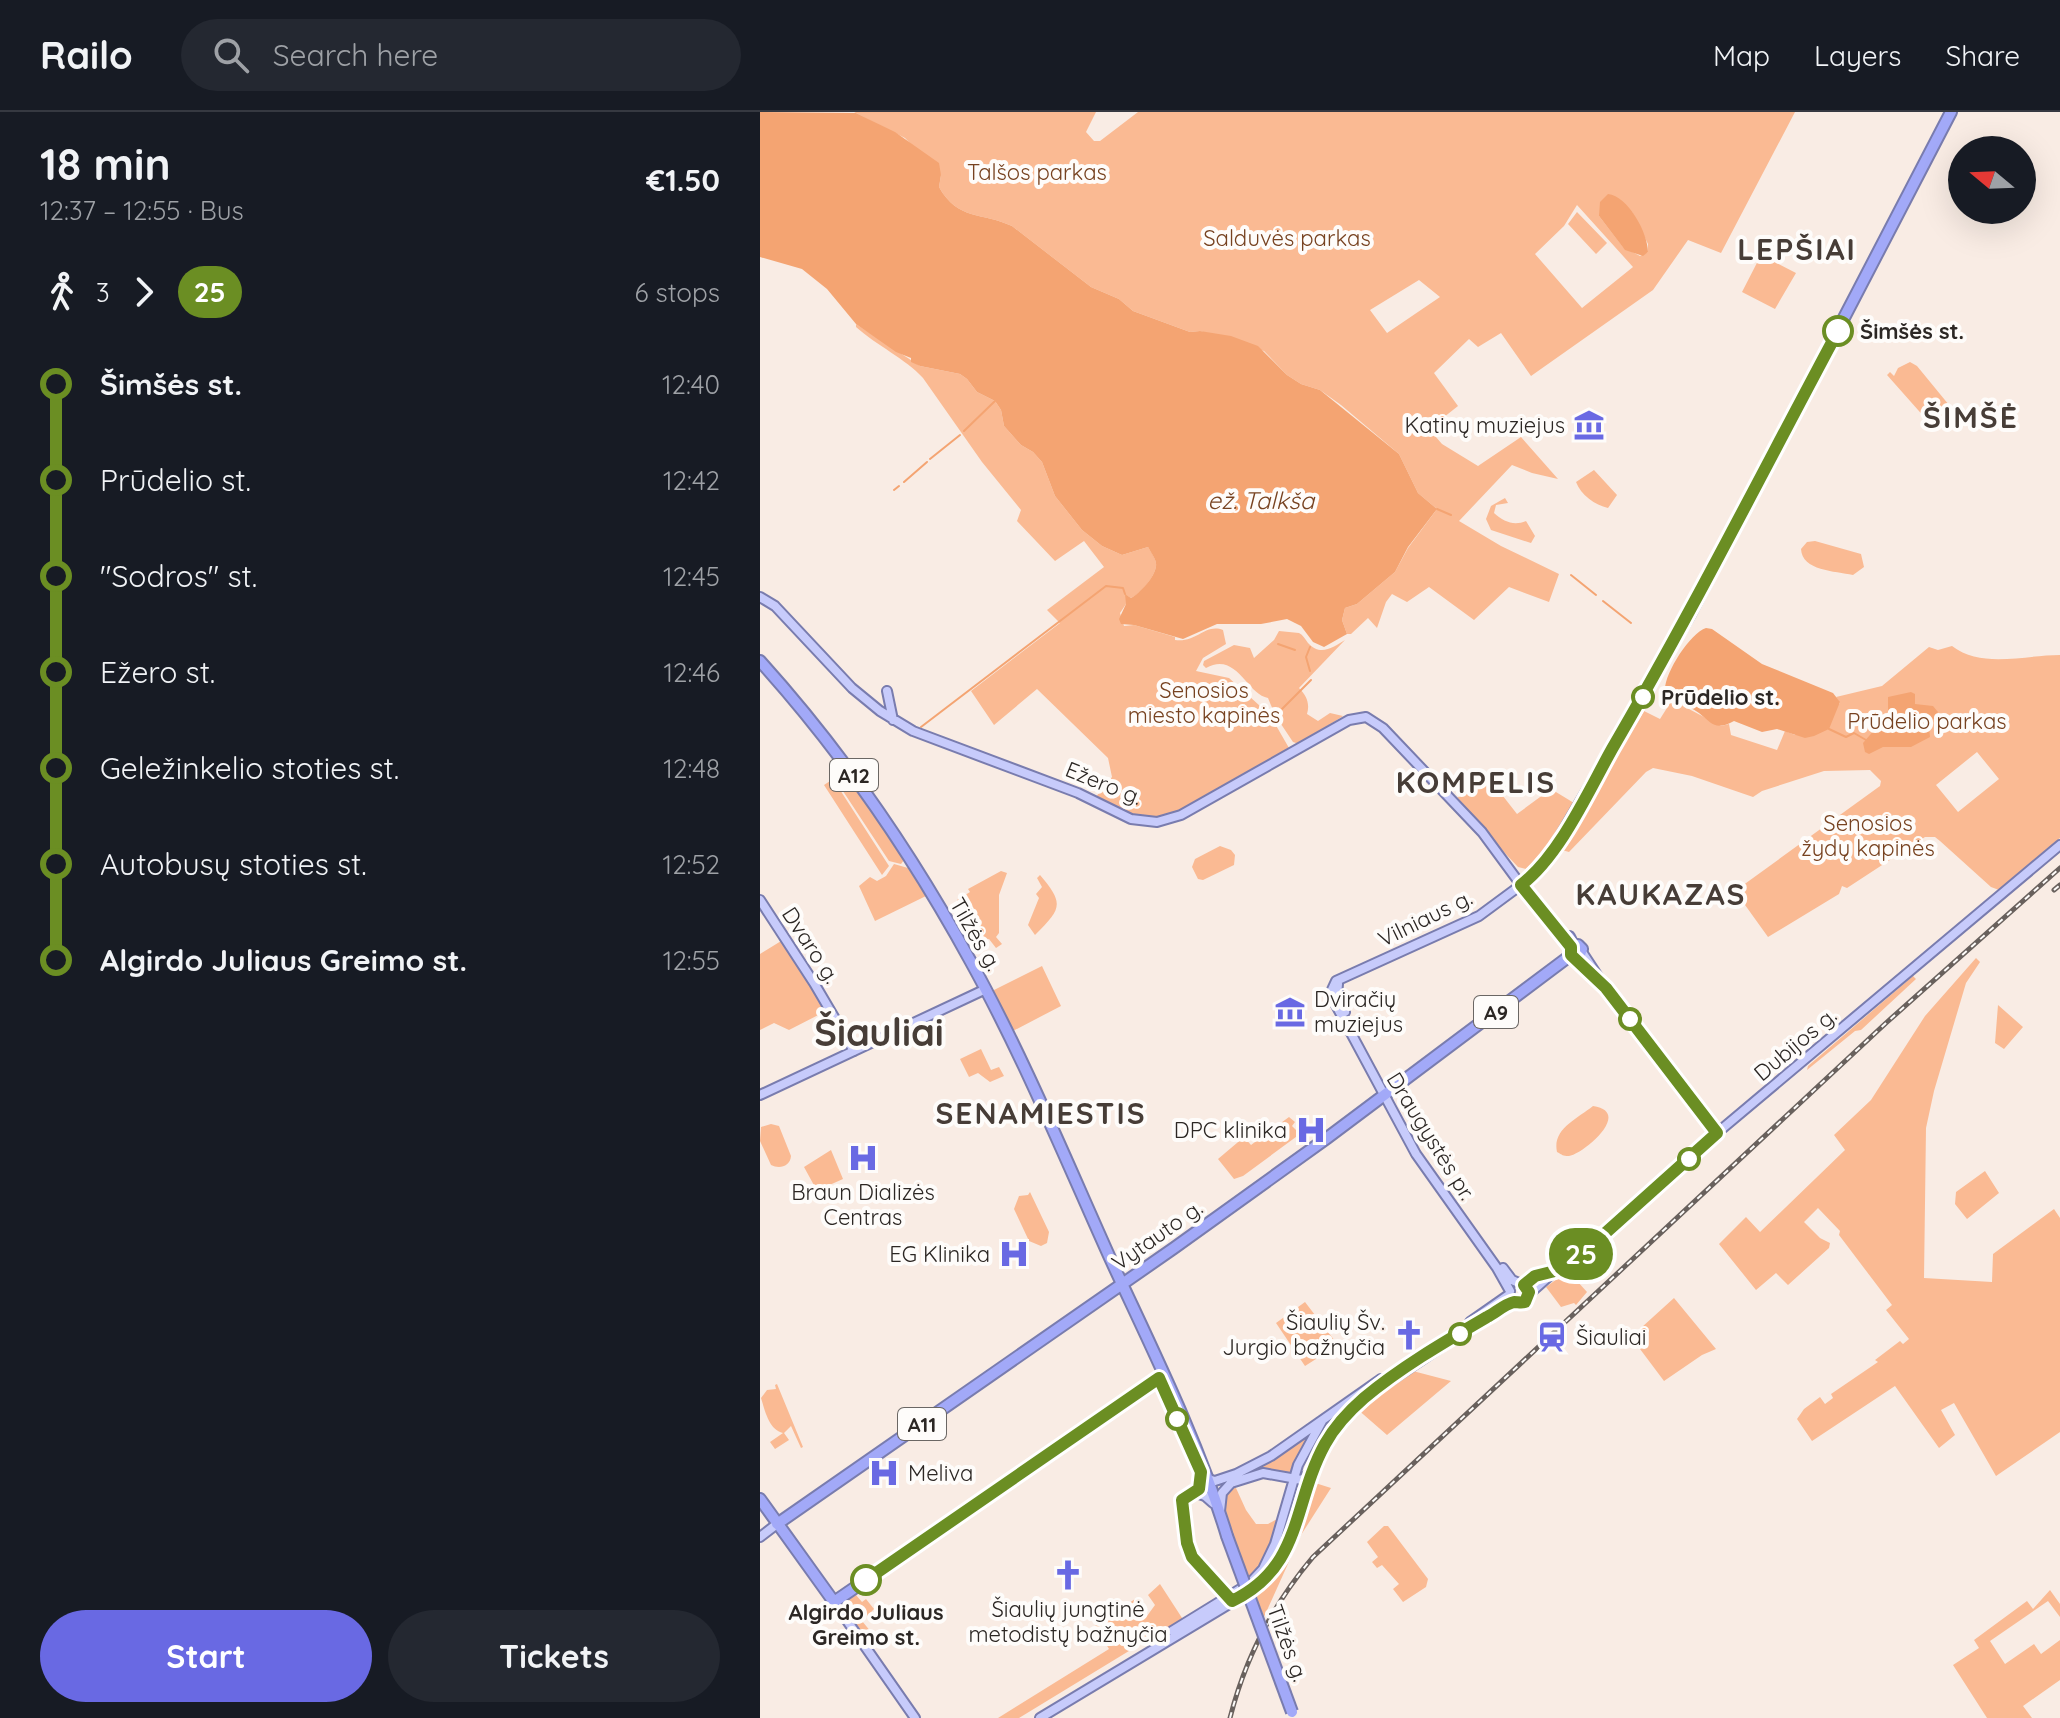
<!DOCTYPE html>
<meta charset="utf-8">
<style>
body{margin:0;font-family:Quicksand,sans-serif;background:#242831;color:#f1f3f6;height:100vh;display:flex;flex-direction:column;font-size:30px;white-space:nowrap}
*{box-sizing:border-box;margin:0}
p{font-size:26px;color:#9ea1a6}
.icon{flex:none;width:44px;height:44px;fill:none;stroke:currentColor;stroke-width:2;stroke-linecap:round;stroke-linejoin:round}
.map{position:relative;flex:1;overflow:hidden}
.details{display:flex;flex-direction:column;background:#171b24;width:760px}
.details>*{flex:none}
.badge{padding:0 16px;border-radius:26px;font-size:28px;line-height:52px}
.needle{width:52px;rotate:289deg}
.buttons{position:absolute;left:1188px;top:24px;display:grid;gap:16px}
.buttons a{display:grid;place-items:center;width:88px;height:88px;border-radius:50%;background:#171b24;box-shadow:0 8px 32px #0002;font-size:40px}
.map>.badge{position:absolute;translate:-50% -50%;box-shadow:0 0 0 4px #fff}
.legs{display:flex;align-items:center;gap:12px;height:88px;padding:0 40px;font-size:26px}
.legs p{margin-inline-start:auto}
.overview{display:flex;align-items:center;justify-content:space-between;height:136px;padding:0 40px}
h1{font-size:44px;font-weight:700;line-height:60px}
.button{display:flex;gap:16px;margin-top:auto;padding:16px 40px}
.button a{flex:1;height:92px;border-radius:48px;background:#6969e3;color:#fff;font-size:32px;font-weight:700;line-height:92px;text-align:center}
.button a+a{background:#242831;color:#f1f3f6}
ul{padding:0 40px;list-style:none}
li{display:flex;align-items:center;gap:28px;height:96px;font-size:30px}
li i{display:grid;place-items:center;width:12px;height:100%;margin:0 10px;background:currentColor}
li i::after{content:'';width:20px;height:20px;margin:-10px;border:6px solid;border-radius:50%;background:#171b24}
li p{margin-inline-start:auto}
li:first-child i{background:linear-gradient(#0000 50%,currentColor 0)}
li:last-child i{background:linear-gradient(currentColor 50%,#0000 0)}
header{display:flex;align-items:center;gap:48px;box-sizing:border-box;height:112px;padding:0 40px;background:#171b24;border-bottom:2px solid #363941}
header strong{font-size:38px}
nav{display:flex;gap:44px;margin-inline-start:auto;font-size:28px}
.search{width:560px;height:72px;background:#242831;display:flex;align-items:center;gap:20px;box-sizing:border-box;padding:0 28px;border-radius:44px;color:#9ea1a6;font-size:30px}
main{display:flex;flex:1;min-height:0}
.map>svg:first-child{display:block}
</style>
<header>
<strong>Railo</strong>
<div class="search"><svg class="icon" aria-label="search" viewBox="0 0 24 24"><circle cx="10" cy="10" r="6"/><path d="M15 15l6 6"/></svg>Search here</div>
<nav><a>Map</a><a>Layers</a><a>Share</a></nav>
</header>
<main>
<section class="details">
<div class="overview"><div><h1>18 min</h1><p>12:37 – 12:55 · Bus</p></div><b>€1.50</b></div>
<div class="legs"><svg class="icon" aria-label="walk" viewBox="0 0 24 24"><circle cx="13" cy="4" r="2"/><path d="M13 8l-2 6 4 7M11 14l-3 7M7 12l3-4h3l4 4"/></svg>3<svg class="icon" aria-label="forward" viewBox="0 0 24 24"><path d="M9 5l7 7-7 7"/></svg><b class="badge" style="background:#6b8e23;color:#fff">25</b><p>6 stops</p></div>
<ul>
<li><i style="color:#6b8e23"></i><b>Šimšės st.</b><p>12:40</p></li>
<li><i style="color:#6b8e23"></i><span>Prūdelio st.</span><p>12:42</p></li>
<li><i style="color:#6b8e23"></i><span>&quot;Sodros&quot; st.</span><p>12:45</p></li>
<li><i style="color:#6b8e23"></i><span>Ežero st.</span><p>12:46</p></li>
<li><i style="color:#6b8e23"></i><span>Geležinkelio stoties st.</span><p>12:48</p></li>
<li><i style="color:#6b8e23"></i><span>Autobusų stoties st.</span><p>12:52</p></li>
<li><i style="color:#6b8e23"></i><b>Algirdo Juliaus Greimo st.</b><p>12:55</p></li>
</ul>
<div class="button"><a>Start</a><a>Tickets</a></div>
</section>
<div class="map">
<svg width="1300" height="1606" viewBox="0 0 1300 1606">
<rect width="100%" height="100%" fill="#f9ece4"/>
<path fill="#faba93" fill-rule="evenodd" d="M94 0H336L326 20 334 29H340L378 0H1035L961 141 928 128 893 178 771 264 741 221 718 235 709 227 674 261 698 294 669 317 682 332 718 354 761 325 798 367 772 361 752 353 699 409 741 434 799 462 789 490 749 475 714 508 669 475 647 490 632 482 626 490 617 516 608 506 591 522H587L582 508 585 496 597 492 635 460 648 436 677 397 658 381 639 342 581 293 560 278 541 272 527 263 504 239 440 219 430 220 373 199 359 187 331 175 252 114C222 100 198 109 179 75L181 63 145 26ZM817 93 873 155 822 196 775 142 804 114ZM872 100 888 132V140L880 144 863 135 839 104ZM659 168 680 185 627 221 610 198Z
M817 100 847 131 836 142 808 112Z
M1001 143 1036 161 1015 197 982 180Z
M96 212 160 254 200 262 207 267 217 280 235 289 241 298 244 314 261 333 273 340 282 350 295 384 322 418 342 434 362 443 388 435C391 440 397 448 396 454 395 465 380 482 371 486L366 483V492L360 501 364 514 374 513 415 525V528C437 531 445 511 463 518L466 532 443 546 436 559 469 566 510 603 529 636 464 675 447 682 444 687 405 705H378L335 686 352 665 348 646 277 577 234 613 211 579 300 511 287 498 344 455 324 429 295 449 257 409 261 398 222 350 163 266C146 247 116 233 96 215Z
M1150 250 1157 254 1189 293 1187 304 1175 310 1177 313 1174 316 1127 263 1130 260 1134 264 1138 256Z
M834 358 857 383 848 396C835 393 821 383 816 370Z
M745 386 748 391 736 393 734 401C744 410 754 414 766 409L775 424 771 431 731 418 726 407 731 394Z
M1055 429 1101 442 1104 455 1093 463C1075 459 1042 459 1041 437L1047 430Z
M519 519 539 521C543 523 545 527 548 531 561 545 573 535 585 528L539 576C547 584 550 592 547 602L558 609 570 601 583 604 539 632 533 630 515 603 508 586C487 583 477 539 446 556L443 553 444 549 474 533 490 536 494 546 514 528Z
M1192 534C1222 557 1264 543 1300 543V726L1239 778 1231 775 1180 729 1175 725H1165L1087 776 1082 774 1079 782 1008 825 975 779 1120 674 1121 669 1110 658 1064 659 1002 679 993 685 932 664 893 656 886 660 809 740 802 738 884 599 900 607 912 588 961 614 969 612 971 623 1017 638 1025 619 1035 623 1080 591 1076 585 1122 574 1169 535 1178 538ZM1217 640 1239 667 1198 700 1176 673Z
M85 659 144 748 141 752 129 749 75 667Z
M73 667 129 754 122 763 64 673Z
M732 670 757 702 791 677 814 691 793 728 766 757 758 755 694 687Z
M460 734 471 738 475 743 474 753 443 768 438 767 432 755 435 747Z
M134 752 148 756 166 784 115 809 99 774 110 765 117 769 126 764Z
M241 759 247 761 239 783V821L236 825 242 832 236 836 229 827 222 829 207 800 197 788 210 780 208 777Z
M280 763C305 792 301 797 275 823L268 813 279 786 276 782 282 775 277 766Z
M26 826 70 897 29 918 14 911 0 918V842Z
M1216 846 1220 850 1206 871 1174 979 1166 1016 1164 1166 1232 1170 1233 1142 1294 1097 1300 1106V1320L1236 1364 1194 1291 1181 1298 1195 1323 1179 1336 1135 1274 1052 1329 1037 1307 1044 1297 1060 1285 1065 1292 1073 1286 1071 1282 1118 1250 1115 1248 1140 1229 1143 1232 1149 1227 1126 1198 1132 1193 1079 1123 1080 1119 1058 1096 1044 1110 1060 1126 1070 1131 1069 1136 1028 1173 1016 1161 996 1178 959 1132 986 1105 1000 1120 1085 1038 1074 1023 1111 988 1165 904Z
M282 854 301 894 251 920 232 879Z
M1153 864 1156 867 1101 918 1095 919 1047 958 1048 954Z
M1238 893 1263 915 1244 937 1235 931Z
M221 937 231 958 239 955 244 964 230 970 218 961 209 965 200 947Z
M833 994C874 1000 822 1043 809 1044 802 1044 803 1043 797 1040 792 1017 817 1007 833 994Z
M529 1005 535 1010 532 1014 540 1022 483 1064 474 1067 458 1047 484 1025 491 1033Z
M11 1012 19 1014 31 1044C30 1055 19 1057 11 1053L0 1029 1 1015Z
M71 1038 83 1067 65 1075 66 1080 61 1086 44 1055Z
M1225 1059 1239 1081 1207 1107 1195 1092 1196 1080Z
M270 1080 289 1120 287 1131 281 1134 269 1129 254 1097 259 1084 268 1083Z
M808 1159 827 1180 816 1193 814 1191 801 1195 786 1175Z
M914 1186 956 1237 942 1243 904 1269 871 1225Z
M545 1190 578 1233 545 1254 516 1211Z
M649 1258 691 1269 627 1323 596 1296Z
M17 1272 43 1335 41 1336 31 1314 24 1321 29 1328 15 1337 10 1330 23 1321C9 1318 5 1299 1 1286L7 1278 16 1277 15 1273Z
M554 1317 531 1365H481L480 1362Z
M552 1370 571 1376 541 1423 504 1505 495 1482 511 1466Z
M471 1375 476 1376 486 1398 496 1412H508L517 1407C510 1437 510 1443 490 1468 482 1446 454 1394 471 1375Z
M624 1414H628L668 1467 666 1475 643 1490 633 1477 639 1472 622 1453 617 1456 612 1450 618 1445 607 1430Z
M400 1472 424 1509 407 1520 405 1517 259 1606H238L349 1537 335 1514 375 1487 387 1504 395 1493 388 1483Z
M1290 1478 1300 1492V1505L1288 1489 1230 1529 1245 1552 1274 1532 1281 1542 1300 1528V1568L1263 1594 1272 1606H1227L1193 1553 1219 1536 1214 1528 1267 1489 1273 1497Z
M96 1483 102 1490 106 1487 114 1497 102 1509 116 1526 109 1531 84 1495V1491Z"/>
<path fill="#f4a472" d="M0 0 96 1 135 20 179 51 181 63 179 75C198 109 222 100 252 114L331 175 359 187 373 199 430 220 440 219 471 224 498 234 527 263 541 272 560 278 639 342 658 381 677 397 648 435 635 460 597 492 585 496 582 508 587 522 564 535 553 530 541 514 527 507 501 512H457L423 527 374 513 361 512 359 507 366 492 365 482 371 486C380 481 395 465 396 454 397 448 391 441 388 435L362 443 342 434 322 418 295 384 282 350 273 340 261 333 244 314 241 298 235 289 217 280 207 267 200 262 160 254 151 250V246L136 240 96 212 67 177 42 157 0 145Z
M848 82C868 84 888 121 888 140L883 144 865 138 839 104 840 90Z
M946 516 952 517 1002 552 1073 581 1080 590 1069 617 1054 624 1045 626 1017 617 1002 620 974 609C955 619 953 612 939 601 927 592 914 592 905 580 903 563 930 521 946 516Z
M1151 580 1155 582V592L1173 594 1178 600 1169 615 1170 625 1151 635H1123L1109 642 1105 640 1103 631 1128 602V585Z"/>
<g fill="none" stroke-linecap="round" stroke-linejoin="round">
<path stroke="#f4a472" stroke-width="2" d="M204 319 235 289
M170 347 200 323
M144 370 167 350
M134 378 139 374
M677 397 691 403
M811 463 836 483
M843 489 871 511
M518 532 535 538
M550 559 546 545 550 535
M517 602 551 568
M161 615 346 474 363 476 365 482
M1069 617 1086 625 1094 621 1106 628"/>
<g stroke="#797cae" stroke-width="12">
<path id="major" d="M0 485 15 494 92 576 120 599 153 619 318 681 371 707 397 710 421 703 589 608 606 605 623 616 722 720 761 773 719 804 576 869 570 882 656 1042 737 1156 750 1179
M127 579 133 608
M0 788 54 871 94 939
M822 840 841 869 957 1021
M578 872 577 883 585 900
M0 983 226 877
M743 1156 752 1168 766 1174 769 1182
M764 1173 775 1164 794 1159
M710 1210 750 1182
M448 1367 455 1369 476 1362 511 1344 621 1267
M436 1381 422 1388 427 1431 432 1445 471 1488
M436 1381 441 1374V1360
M436 1381 445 1384 453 1391
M460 1399 462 1381 471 1371 503 1361 542 1368 552 1359
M0 1425 17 1412
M74 1490 155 1606
M412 1519 490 1471 503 1457 515 1432 538 1353 562 1309
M280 1606 499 1474C537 1441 540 1385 561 1340 571 1319 586 1303 603 1287L719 1210 755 1190H765L769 1182 795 1159 834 1132 957 1021 1300 733"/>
</g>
<g stroke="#797cae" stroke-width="14">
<path id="highway" d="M0 549C83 641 152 742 211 850 263 944 306 1048 350 1146 392 1237 438 1328 467 1424
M809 825 813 833H818L822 837 819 845 811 843
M811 843V835L761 773 771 766 796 733 930 502 1191 0
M0 1387 74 1490 404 1264
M17 1412 414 1136 567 1026 811 843"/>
</g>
<use href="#major" stroke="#c7cbfb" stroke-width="8"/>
<use href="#highway" stroke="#a2a9f8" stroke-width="10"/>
<g stroke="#69615d" stroke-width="5">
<path id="rail" d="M1294 778 1300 773
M470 1606C485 1547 514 1491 553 1445L1126 911 1300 756"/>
</g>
<use href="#rail" stroke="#fefcfa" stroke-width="2" stroke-dasharray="6" stroke-linecap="butt"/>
<g stroke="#797cae" stroke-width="14" stroke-linecap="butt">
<path id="highway-bridge" d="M467 1424 532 1600"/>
</g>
<use href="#highway-bridge" stroke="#a2a9f8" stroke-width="10"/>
</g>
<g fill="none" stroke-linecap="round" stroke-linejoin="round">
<g stroke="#fff" stroke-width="18">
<path id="line-1" d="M106 1468 399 1266 441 1360 439 1377 422 1388 427 1431 432 1445 472 1489C543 1455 532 1392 565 1332 575 1314 589 1299 604 1286 641 1255 686 1229 727 1205 735 1201 745 1192 754 1190 758 1190 761 1191 765 1190L769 1180 764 1173 775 1164 795 1159 822 1142 957 1021 846 876 811 843V835L761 773C800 743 828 680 852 637 932 500 1003 359 1078 219"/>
</g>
<use href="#line-1" stroke="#6b8e23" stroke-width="12"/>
</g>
<defs>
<g id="museum-bare" transform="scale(2.4)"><path d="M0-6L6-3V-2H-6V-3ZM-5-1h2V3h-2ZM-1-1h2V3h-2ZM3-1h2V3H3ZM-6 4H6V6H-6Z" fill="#6969e3" stroke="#fefcfa" stroke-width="2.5" paint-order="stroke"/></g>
<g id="hospital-bare" transform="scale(2.4)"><path d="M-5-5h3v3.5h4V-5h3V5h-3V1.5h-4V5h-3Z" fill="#6969e3" stroke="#fefcfa" stroke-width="2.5" paint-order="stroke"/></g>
<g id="church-bare" transform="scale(2.4)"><path d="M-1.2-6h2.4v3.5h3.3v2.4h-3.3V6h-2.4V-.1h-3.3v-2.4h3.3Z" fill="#6969e3" stroke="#fefcfa" stroke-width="2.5" paint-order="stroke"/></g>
<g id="station-bare" transform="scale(2.4)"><path d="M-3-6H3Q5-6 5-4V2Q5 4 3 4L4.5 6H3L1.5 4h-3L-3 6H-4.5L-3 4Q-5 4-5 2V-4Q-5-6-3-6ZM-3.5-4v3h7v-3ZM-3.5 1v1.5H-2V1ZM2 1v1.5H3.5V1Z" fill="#6969e3" stroke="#fefcfa" stroke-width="2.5" paint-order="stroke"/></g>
</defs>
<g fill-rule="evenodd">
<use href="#museum-bare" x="829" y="313"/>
<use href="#museum-bare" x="530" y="900"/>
<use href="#hospital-bare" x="551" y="1018"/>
<use href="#hospital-bare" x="103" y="1046"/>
<use href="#hospital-bare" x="254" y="1142"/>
<use href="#church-bare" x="649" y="1223"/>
<use href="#station-bare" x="792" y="1225"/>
<use href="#hospital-bare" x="124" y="1361"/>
<use href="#church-bare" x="308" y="1463"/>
</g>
<g fill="#fff" stroke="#6b8e23" stroke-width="4">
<circle cx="1078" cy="219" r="14"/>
<circle cx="883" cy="585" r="10"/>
<circle cx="870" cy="907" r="10"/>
<circle cx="929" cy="1047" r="10"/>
<circle cx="700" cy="1222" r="10"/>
<circle cx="417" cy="1307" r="10"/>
<circle cx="106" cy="1468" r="14"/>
</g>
<g text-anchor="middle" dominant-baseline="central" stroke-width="8" stroke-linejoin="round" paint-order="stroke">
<g fill="#fefcfa" stroke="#6b6764" stroke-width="2">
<rect x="70" y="647" width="48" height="32" rx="6"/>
<rect x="714" y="884" width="44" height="32" rx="6"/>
<rect x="138" y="1296" width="48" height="32" rx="6"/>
</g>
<g font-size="20" font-weight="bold" fill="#2c2724">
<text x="94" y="663">A12</text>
<text x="736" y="900">A9</text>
<text x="162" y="1312">A11</text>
</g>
<g font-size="22" fill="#774220" stroke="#fefcfa">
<text x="277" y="60">Talšos parkas</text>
<text x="527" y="126">Salduvės parkas</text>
<text x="444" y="578">Senosios<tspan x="444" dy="25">miesto kapinės</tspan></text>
<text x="1167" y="609">Prūdelio parkas</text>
<text x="1108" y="711">Senosios<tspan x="1108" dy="25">žydų kapinės</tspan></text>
</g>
<g font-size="22" font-weight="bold" fill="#2c2724" stroke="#fefcfa" text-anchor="start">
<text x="1100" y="219">Šimšės st.</text>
<text x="901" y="585">Prūdelio st.</text>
<text x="106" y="1500" text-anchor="middle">Algirdo Juliaus<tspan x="106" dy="25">Greimo st.</tspan></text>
</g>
<g font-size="22" fill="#2c2724" stroke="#fefcfa" text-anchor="end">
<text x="805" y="313">Katinų muziejus</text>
<text x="554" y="887" text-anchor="start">Dviračių<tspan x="554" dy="25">muziejus</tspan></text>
<text x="527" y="1018">DPC klinika</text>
<text x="103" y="1080" text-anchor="middle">Braun Dializės<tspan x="103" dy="25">Centras</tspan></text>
<text x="230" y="1142">EG Klinika</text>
<text x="625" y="1210">Šiaulių Šv.<tspan x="625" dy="25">Jurgio bažnyčia</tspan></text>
<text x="816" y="1225" text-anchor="start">Šiauliai</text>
<text x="148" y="1361" text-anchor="start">Meliva</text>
<text x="308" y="1497" text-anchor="middle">Šiaulių jungtinė<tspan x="308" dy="25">metodistų bažnyčia</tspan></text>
</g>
<g font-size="22" fill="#2c2724" stroke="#fefcfa">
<text transform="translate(344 671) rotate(22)">Ežero g.</text>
<text transform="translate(665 806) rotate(-26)">Vilniaus g.</text>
<text transform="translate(216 822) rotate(60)">Tilžės g.</text>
<text transform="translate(51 833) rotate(57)">Dvaro g.</text>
<text transform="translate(1035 932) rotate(-40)">Dubijos g.</text>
<text transform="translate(671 1024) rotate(58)">Draugystės pr.</text>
<text transform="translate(397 1123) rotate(-35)">Vytauto g.</text>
<text transform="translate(528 1531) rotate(70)">Tilžės g.</text>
</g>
<g font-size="24" font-style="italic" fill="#784321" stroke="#fefcfa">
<text x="501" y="388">ež. Talkša</text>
</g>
<g font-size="30" font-weight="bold" letter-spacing="2" fill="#473d37" stroke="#fefcfa">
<text x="1037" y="137">LEPŠIAI</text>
<text x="1211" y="305">ŠIMŠĖ</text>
<text x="716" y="670">KOMPELIS</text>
<text x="901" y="782">KAUKAZAS</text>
<text x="281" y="1001">SENAMIESTIS</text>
</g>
<g font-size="38" font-weight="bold" fill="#473d37" stroke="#fefcfa">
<text x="119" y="920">Šiauliai</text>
</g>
</g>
</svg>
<div class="buttons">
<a><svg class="needle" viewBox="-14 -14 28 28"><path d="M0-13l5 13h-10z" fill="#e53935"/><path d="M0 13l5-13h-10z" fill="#9ea1a6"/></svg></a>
</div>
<b class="badge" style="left:821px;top:1142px;background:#6b8e23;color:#fff">25</b>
</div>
</main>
